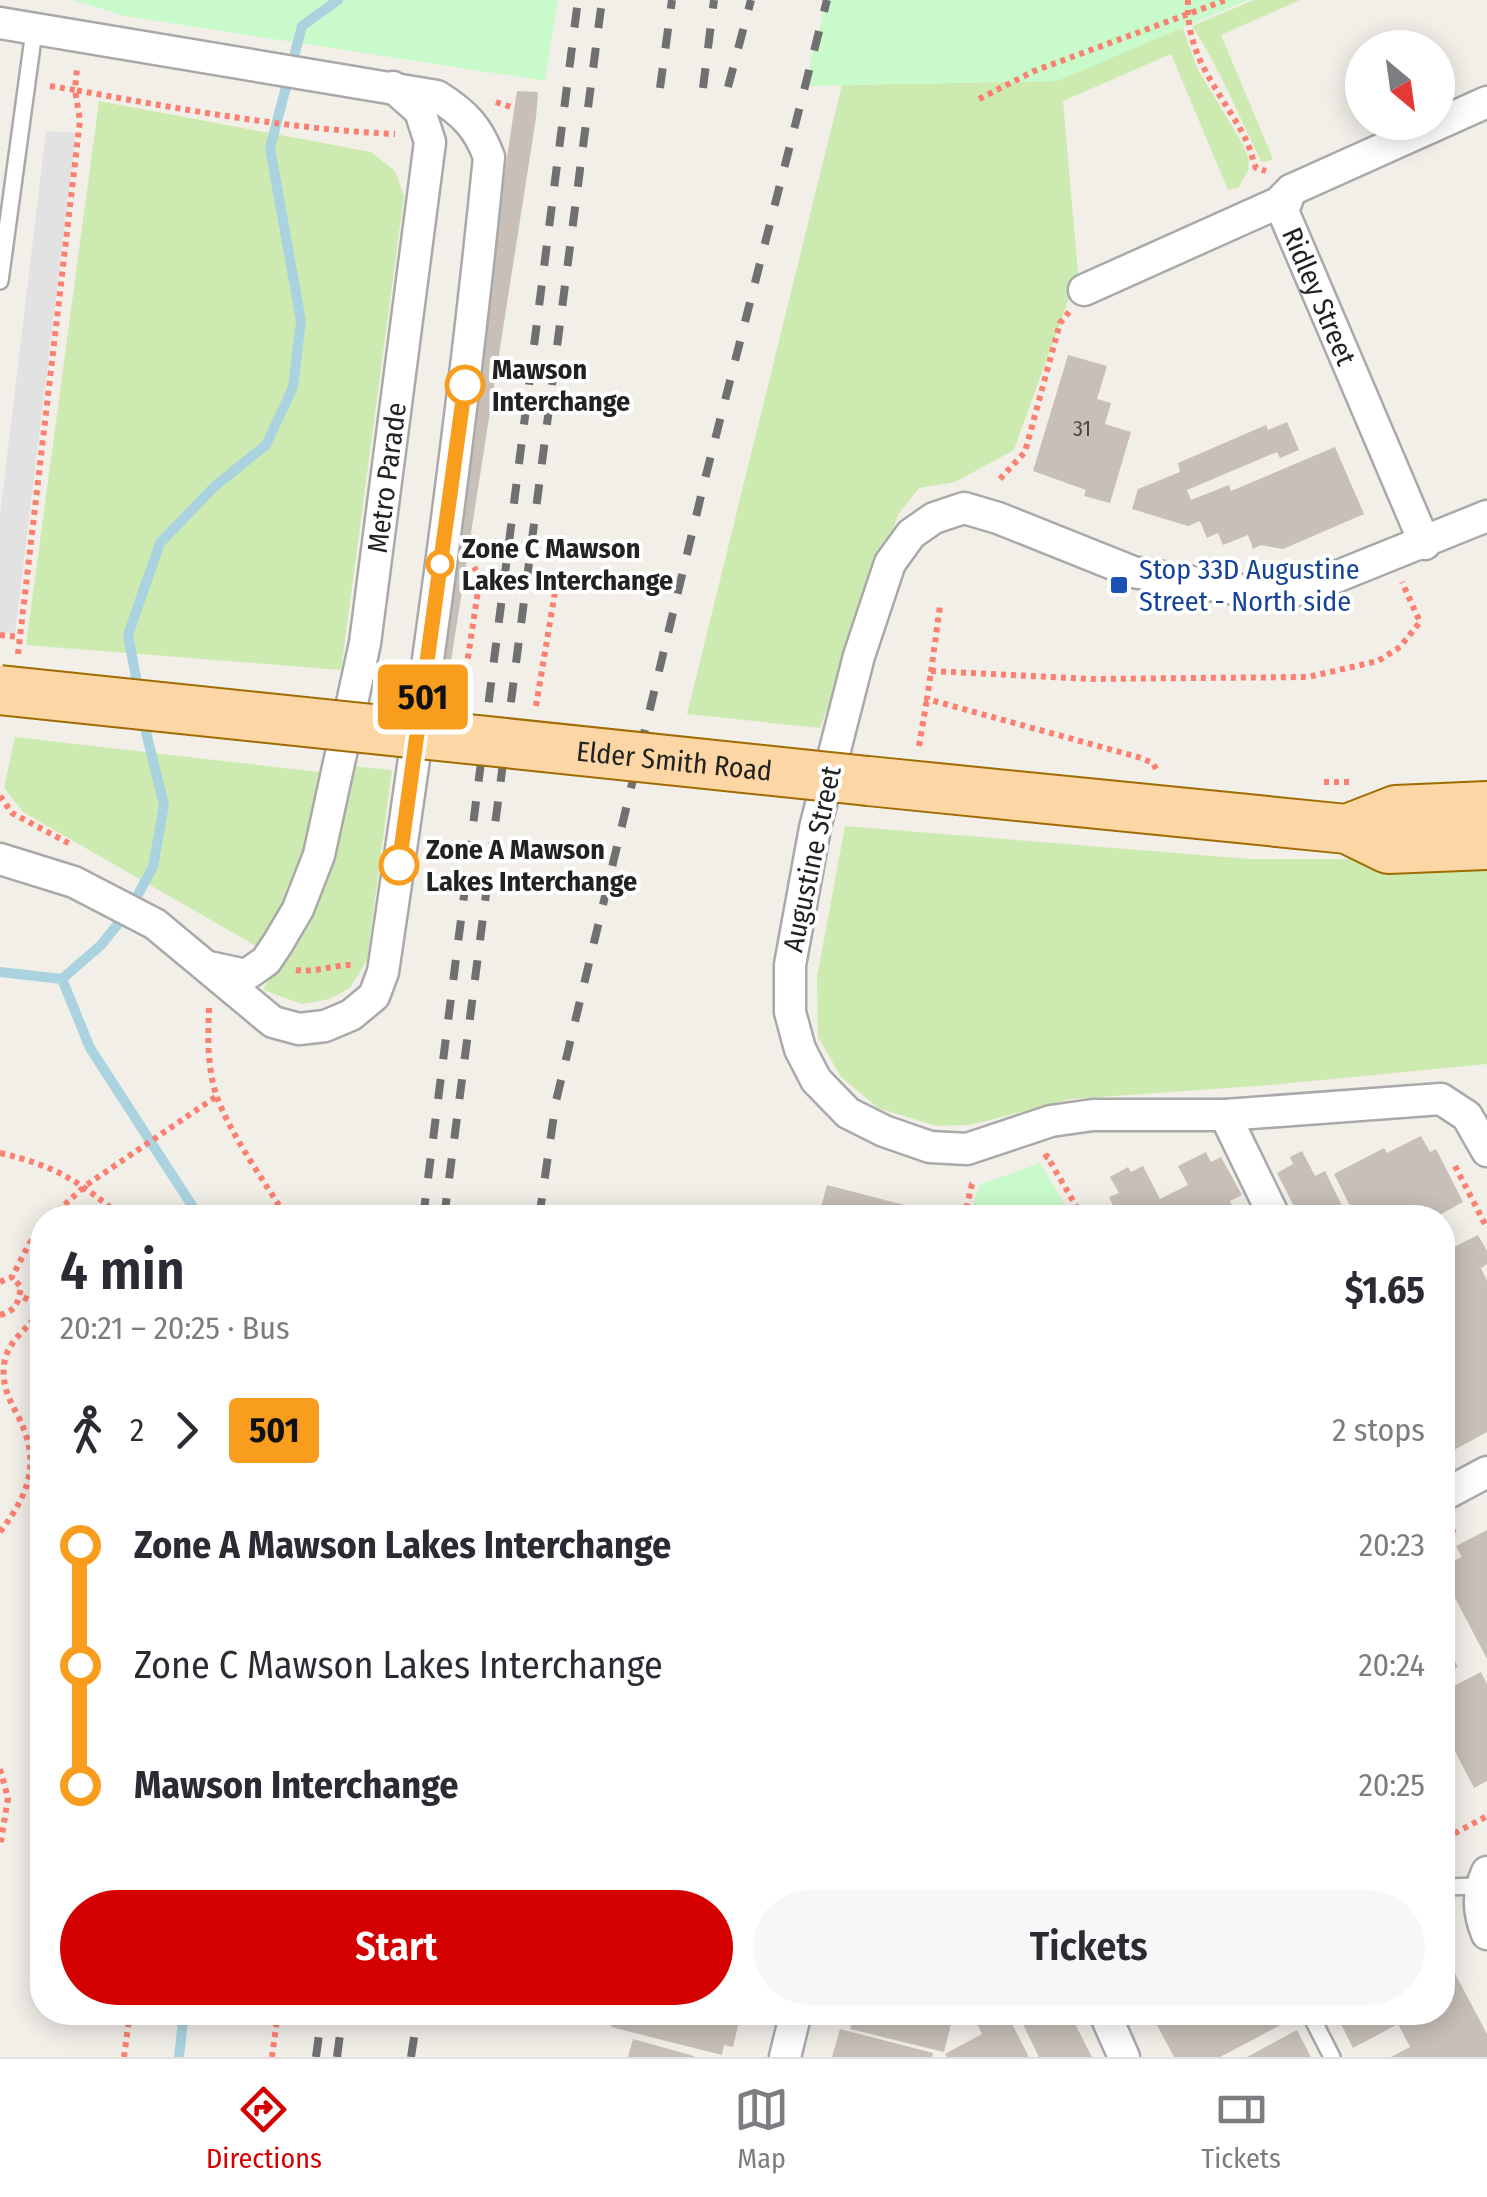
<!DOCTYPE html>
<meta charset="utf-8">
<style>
body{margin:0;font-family:"Fira Sans Condensed",sans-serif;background:#f7f7f7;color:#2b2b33;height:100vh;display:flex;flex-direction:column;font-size:38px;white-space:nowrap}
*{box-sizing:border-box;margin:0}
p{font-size:32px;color:#7c7c81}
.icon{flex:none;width:55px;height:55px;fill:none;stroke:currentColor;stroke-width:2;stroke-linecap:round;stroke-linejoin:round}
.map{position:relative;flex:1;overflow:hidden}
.side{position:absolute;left:30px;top:1205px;width:1425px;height:820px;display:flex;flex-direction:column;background:#fff;border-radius:40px;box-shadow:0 5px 25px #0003}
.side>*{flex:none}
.badge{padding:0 20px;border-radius:8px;font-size:35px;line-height:65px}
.needle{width:65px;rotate:151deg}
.fabs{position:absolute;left:1345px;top:30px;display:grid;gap:20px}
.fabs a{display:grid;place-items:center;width:110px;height:110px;border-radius:50%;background:#fff;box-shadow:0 5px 25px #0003;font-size:50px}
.map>.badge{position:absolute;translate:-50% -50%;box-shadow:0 0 0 5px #fff}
.legs{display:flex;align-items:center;gap:15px;height:110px;padding:0 30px;font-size:32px}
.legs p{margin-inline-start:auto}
.head{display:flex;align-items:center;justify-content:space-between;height:170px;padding:0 30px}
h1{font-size:55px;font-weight:600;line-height:75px}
.primary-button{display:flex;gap:20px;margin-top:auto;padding:20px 30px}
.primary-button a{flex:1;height:115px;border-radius:60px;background:#d40000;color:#fff;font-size:40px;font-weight:600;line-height:115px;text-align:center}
.primary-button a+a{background:#f7f7f7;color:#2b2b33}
ul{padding:0 30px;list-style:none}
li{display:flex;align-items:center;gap:35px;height:120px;font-size:38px}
li i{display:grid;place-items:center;width:15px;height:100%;margin:0 12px;background:currentColor}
li i::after{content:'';width:25px;height:25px;margin:-12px;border:8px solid;border-radius:50%;background:#fff}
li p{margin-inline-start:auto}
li:first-child i{background:linear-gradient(#0000 50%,currentColor 0)}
li:last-child i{background:linear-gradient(currentColor 50%,#0000 0)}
.menu{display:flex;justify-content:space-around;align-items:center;height:140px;border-top:2px solid #e1e1e2;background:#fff;font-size:28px;color:#7c7c81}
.menu a{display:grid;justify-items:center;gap:5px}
.menu .selected{color:#d40000}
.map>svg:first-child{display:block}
</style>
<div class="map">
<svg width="1487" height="2057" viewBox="0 0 1487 2057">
<rect width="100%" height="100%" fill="#f2efe9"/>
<path fill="#cdebb0" d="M1254 0H1300L1221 35 1273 159 1265 162 1261 161C1238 115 1221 70 1192 26Z
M1183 28 1197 68 1241 141 1249 159 1248 171 1238 188 1228 190 1171 54 1063 101 1078 273 1014 450 955 482 919 488 898 515 820 728 687 714 842 85 1057 81 1139 43Z
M99 101 371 152 395 171 404 196 341 670 26 645Z
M15 737 327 773 304 872 261 949 23 812 4 788Z
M351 766 392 770 367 960 350 988 330 999 302 1004 263 990 303 921Z
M845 826 1250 859H1487V1064L1271 1085 1071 1099 970 1125 936 1126 878 1108 841 1077 818 1037 817 977Z"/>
<path fill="#c8facc" d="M73 0H558L545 81 125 16Z
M827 0H1248L1057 81 804 86Z
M1040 1163 1072 1217H970L979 1185Z"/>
<path fill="#e2e2e2" d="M46 131 76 133 15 634 0 632V516Z"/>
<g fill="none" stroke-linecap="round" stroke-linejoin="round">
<path stroke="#aad3df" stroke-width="10" d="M139 693 128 635 160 543 215 486 266 445 293 387 301 321 270 148 302 26 338 0
M0 972 62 979 101 945 130 909 153 867 164 805 143 720
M62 979 90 1048 200 1218
M179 2057 184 2012"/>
</g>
<path fill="#c7bfb8" d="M517 91 538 92 536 118 451 661 432 656Z
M1068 355 1107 366 1097 399 1111 403 1105 424 1131 432 1110 503 1084 496 1086 490 1033 471Z
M1287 422 1299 450 1280 458 1277 452 1187 490 1191 500 1229 485 1231 491 1335 447 1364 514 1283 549 1261 545 1253 549 1248 535 1223 545 1218 533 1207 538 1200 521 1188 526 1132 509 1138 489 1180 472 1178 463 1266 425 1268 430Z
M1421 1136 1430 1152 1436 1149 1463 1202 1434 1218H1356L1334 1174 1384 1148 1387 1153Z
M1302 1151 1315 1176 1325 1171 1348 1218H1300L1277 1173 1293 1164 1290 1157Z
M1206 1152 1211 1162 1221 1157 1242 1195 1230 1201 1238 1218H1119L1109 1197 1119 1193 1110 1177 1128 1167 1131 1172 1143 1166 1160 1199 1188 1185 1178 1166Z
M827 1185 947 1216 946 1218H818Z
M1478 1235 1487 1251V1264L1481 1268 1487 1281V1432L1454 1450 1442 1429V1253Z
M1487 1530V1659L1442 1573V1566L1462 1557 1456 1546Z
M1442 1636 1458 1667 1442 1675Z
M1481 1672 1487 1684V1781L1474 1788 1442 1726V1692Z
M1442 1949 1487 2034V2057H1391L1410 2047 1398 2024 1353 2048 1341 2024 1363 2012H1442Z
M615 2012H741L733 2047 724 2045 722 2055 611 2027Z
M944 2012 941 2022 951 2024 944 2052 850 2029 854 2016 844 2014Z
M971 2012H1006L1029 2057H947L945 2054 982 2034Z
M1021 2012H1069L1092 2057H1039L1018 2014Z
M1150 2012H1289L1292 2019 1220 2057H1174Z
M840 2029 933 2053 932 2057H832Z
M1297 2030 1311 2057H1247Z
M633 2039 694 2056V2057H628Z"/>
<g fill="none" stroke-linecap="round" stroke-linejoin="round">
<g stroke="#a9a9a9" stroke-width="20">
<path id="service" d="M0 281 34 31
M1442 1887 1481 1886
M1309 2012 1332 2057"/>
</g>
<g stroke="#a9a9a9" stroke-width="35">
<g id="minor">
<path d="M0 23 437 96C464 113 478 127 489 157 462 430 423 701 383 972L374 996 351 1015 325 1026 299 1029 273 1022 155 924 74 882 0 859"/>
<path id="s1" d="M1291 190 1283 211 1425 544"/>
<path d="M1084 290 1278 203 1291 190 1487 102"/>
<path d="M1487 516 1306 589 1264 594 1133 572 998 518 964 508 934 518 911 534 890 563 859 656 815 828 790 965V1012L800 1049 816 1080 848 1113 884 1131 930 1147 967 1149 1051 1121 1093 1115H1225L1441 1099 1467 1116 1487 1151"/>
<path id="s2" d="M209 967 246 975 266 961 278 943 298 909 319 855 365 643 430 142 420 111 393 87"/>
<path d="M1225 1115 1275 1218"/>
<path d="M1442 1496 1487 1472"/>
<path d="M1487 1872C1477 1894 1478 1912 1487 1934"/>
<path d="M1104 2012 1124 2057"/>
<path d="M785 2057 796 2012"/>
</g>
</g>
<g stroke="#a06b00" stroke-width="52">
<path id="primary" d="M868 781 1347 829 1388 849 1487 845
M1347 829 1396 810 1487 806"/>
</g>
<path stroke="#fa8072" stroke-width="6" stroke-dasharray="5 5" stroke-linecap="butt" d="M1188 0C1185 57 1221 91 1245 138 1250 147 1252 158 1256 168L1266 171
M50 86 75 90 77 67
M979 99 1034 71 1226 0
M496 102 514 108
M1000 479 1025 452 1060 323 1069 312
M542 578 571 582
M0 635 19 637
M18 654 80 120 75 90C180 109 288 129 395 134
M931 672 940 606
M462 698 480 577 474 567
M536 706 557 580
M919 746 927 699
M1156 769 1153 763 1138 757 927 699 931 671 1091 679 1308 677 1378 661 1400 647 1420 622 1402 582
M1324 782H1351
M0 796 12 813 72 845
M296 970C312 973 333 965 352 965
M209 1008C208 1037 207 1066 216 1094 228 1131 266 1184 287 1218
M0 1153C56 1166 79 1181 123 1218
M1044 1158 1047 1156 1083 1218
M1455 1166 1487 1228
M50 1218 85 1186 217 1096
M964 1218 972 1184 975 1182
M0 1282 12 1277 29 1244 42 1227
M0 1315C17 1310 18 1303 21 1287L12 1277
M0 1532C29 1494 41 1463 19 1418 9 1399 0 1383 5 1359 10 1340 25 1331 36 1316L35 1303 19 1295
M1442 1536 1459 1527
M0 1769 8 1798 0 1847
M1442 1826 1448 1837 1487 1816
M124 2057 130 2012
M272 2057 278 2012"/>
<use href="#service" stroke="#fff" stroke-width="15"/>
<use href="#minor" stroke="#fff" stroke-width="30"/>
<use href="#primary" stroke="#fcd6a4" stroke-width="48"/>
<path stroke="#707070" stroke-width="8" stroke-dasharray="20 20" stroke-linecap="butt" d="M728 87 751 0
M660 88 672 0
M703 88 714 0
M423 1218 578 0
M444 1218 602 0
M539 1218 556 1101 706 475 827 0
M316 2057 322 2012
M337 2057 343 2012
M411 2057 418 2012"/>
<g stroke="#a06b00" stroke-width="52" stroke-linecap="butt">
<g id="primary-bridge">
<path id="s3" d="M0 690 868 781"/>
</g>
</g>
<use href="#primary-bridge" stroke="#fcd6a4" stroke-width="48"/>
</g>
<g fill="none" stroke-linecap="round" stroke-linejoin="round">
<g stroke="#fff" stroke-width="22">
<path id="line-1" d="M399 865 465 385"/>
</g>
<use href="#line-1" stroke="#f99d1e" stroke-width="15"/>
</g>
<g fill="#fff" stroke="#f99d1e" stroke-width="5">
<circle cx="465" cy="385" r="18"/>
<circle cx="440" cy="564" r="12"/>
<circle cx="399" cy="865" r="18"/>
</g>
<rect fill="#1a4fb4" stroke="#fff" stroke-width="4" x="1109" y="575" width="20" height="20" rx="5"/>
<g text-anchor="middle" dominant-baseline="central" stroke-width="8" stroke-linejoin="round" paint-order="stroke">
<g font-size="22" fill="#4b4948">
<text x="1082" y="428">31</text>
</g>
<g font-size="28" fill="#222" stroke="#fff">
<text stroke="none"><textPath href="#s1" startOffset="115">Ridley Street</textPath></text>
<text stroke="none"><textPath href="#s2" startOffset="565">Metro Parade</textPath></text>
<text stroke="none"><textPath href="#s3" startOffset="678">Elder Smith Road</textPath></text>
<text transform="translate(812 859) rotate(-78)">Augustine Street</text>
</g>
<g font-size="28" font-weight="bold" fill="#222" stroke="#fff" text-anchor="start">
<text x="492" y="369">Mawson<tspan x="492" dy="32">Interchange</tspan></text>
<text x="462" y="548">Zone C Mawson<tspan x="462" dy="32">Lakes Interchange</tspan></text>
<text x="426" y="849">Zone A Mawson<tspan x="426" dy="32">Lakes Interchange</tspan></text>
</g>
<g font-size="28" fill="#164399" stroke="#fff" text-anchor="start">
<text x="1139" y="569">Stop 33D Augustine<tspan x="1139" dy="32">Street - North side</tspan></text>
</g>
</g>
</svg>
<div class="fabs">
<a><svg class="needle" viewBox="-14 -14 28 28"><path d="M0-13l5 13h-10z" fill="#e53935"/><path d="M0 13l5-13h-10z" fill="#7c7c81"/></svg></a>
</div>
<b class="badge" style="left:423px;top:697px;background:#f99d1e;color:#111">501</b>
<section class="side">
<div class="head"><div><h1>4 min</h1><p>20:21 – 20:25 · Bus</p></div><b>$1.65</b></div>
<div class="legs"><svg class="icon" aria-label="walk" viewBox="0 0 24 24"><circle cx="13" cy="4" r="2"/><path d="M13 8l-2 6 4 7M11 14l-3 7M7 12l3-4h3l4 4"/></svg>2<svg class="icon" aria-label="forward" viewBox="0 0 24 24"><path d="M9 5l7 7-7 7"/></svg><b class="badge" style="background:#f99d1e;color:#111">501</b><p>2 stops</p></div>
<ul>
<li><i style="color:#f99d1e"></i><b>Zone A Mawson Lakes Interchange</b><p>20:23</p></li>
<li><i style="color:#f99d1e"></i><span>Zone C Mawson Lakes Interchange</span><p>20:24</p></li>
<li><i style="color:#f99d1e"></i><b>Mawson Interchange</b><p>20:25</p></li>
</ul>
<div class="primary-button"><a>Start</a><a>Tickets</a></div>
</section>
</div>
<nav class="menu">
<a class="selected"><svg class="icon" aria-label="directions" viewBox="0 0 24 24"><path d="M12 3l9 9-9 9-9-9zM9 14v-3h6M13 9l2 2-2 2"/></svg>Directions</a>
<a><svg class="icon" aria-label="map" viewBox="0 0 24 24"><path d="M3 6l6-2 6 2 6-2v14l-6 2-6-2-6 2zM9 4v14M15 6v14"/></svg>Map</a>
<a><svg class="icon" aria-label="tickets" viewBox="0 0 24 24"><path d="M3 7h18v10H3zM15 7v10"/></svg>Tickets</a>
</nav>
